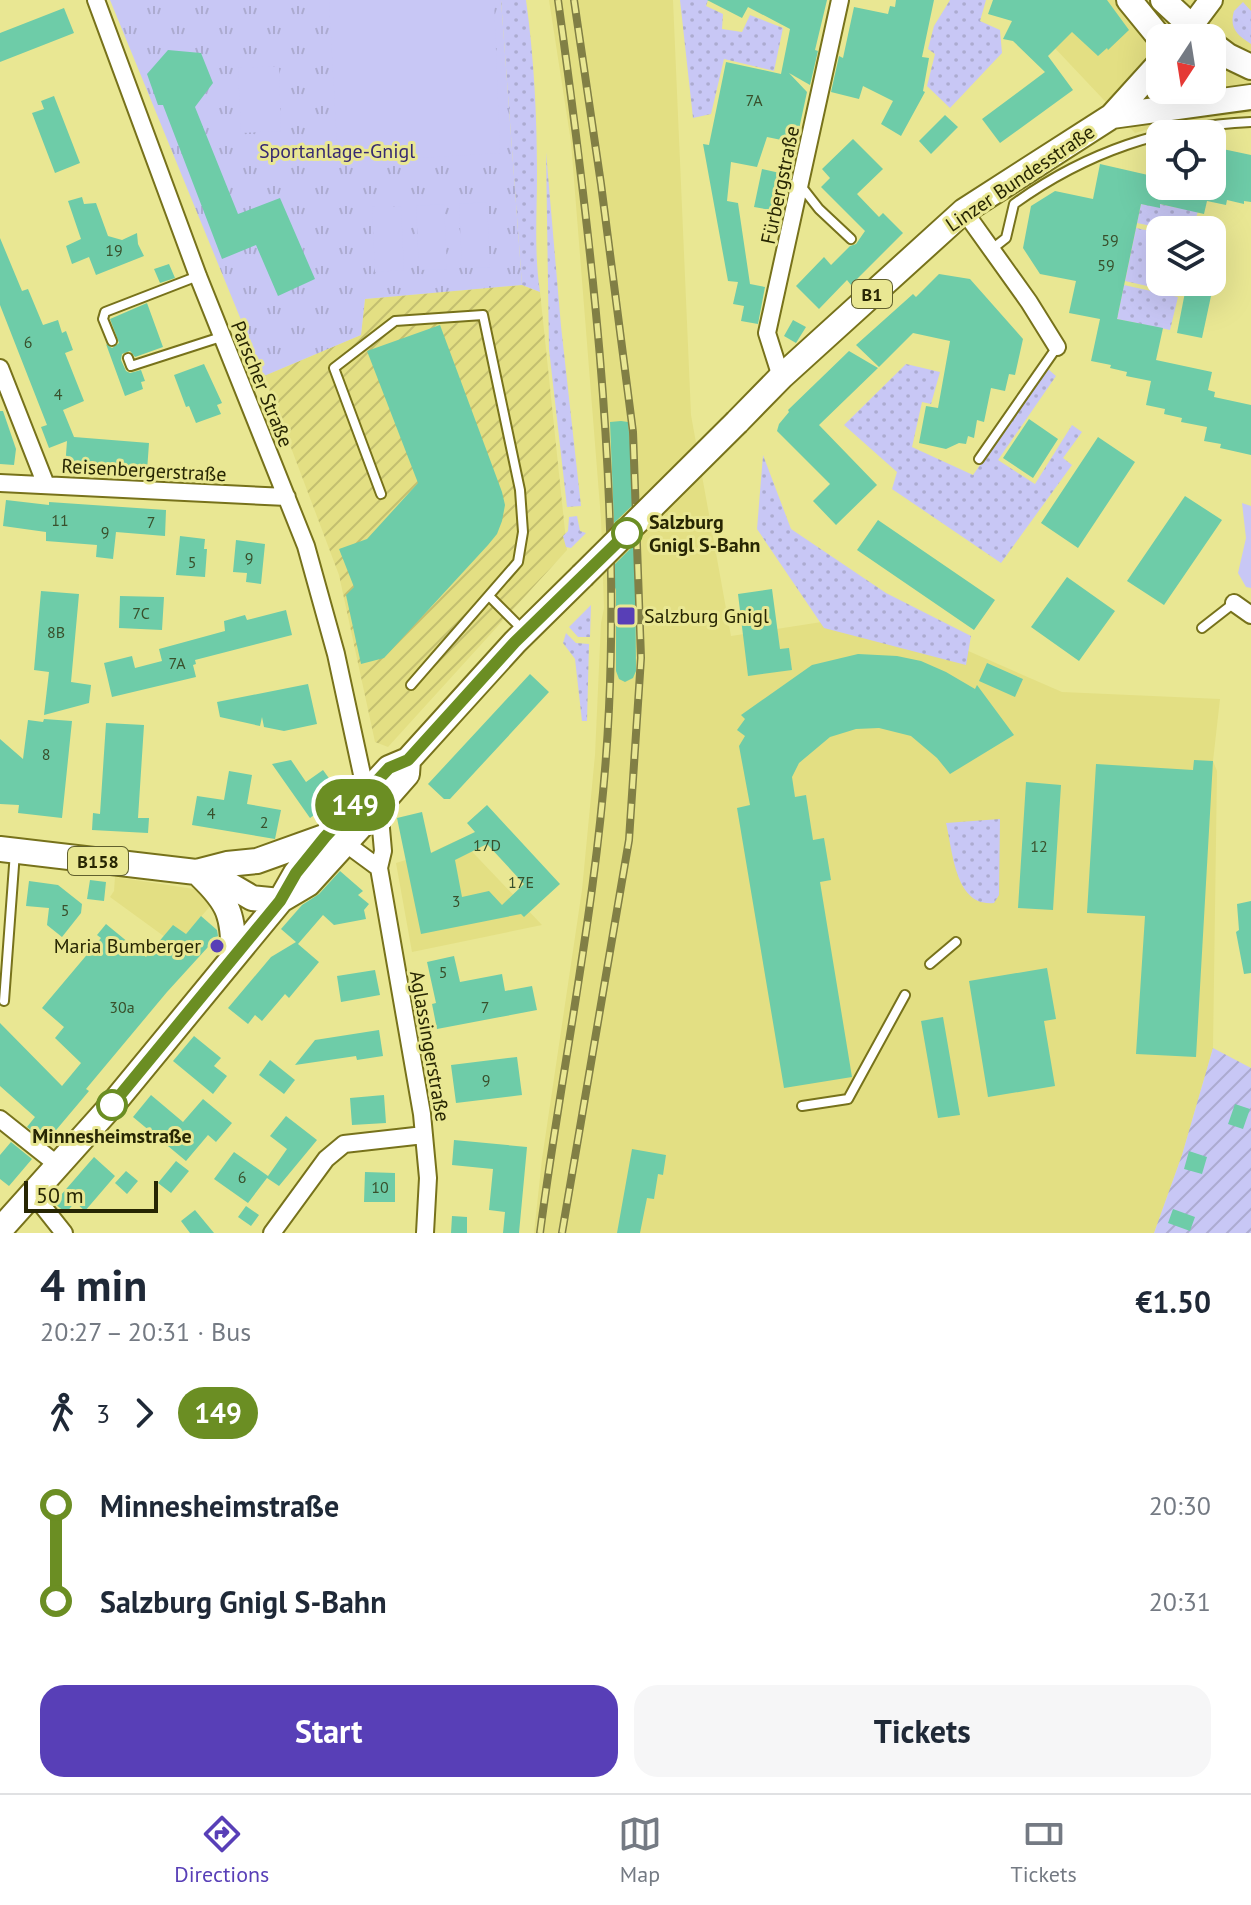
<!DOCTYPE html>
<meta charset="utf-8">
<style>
body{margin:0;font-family:"PT Sans",sans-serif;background:#f6f6f7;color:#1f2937;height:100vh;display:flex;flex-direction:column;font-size:30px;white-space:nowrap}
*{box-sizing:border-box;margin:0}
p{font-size:26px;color:#747a83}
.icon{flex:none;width:44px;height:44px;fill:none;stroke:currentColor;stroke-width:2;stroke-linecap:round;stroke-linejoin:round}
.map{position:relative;height:1233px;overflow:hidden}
.panel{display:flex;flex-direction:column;background:#fff;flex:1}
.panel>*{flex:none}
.badge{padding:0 16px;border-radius:26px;font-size:28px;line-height:52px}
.needle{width:52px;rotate:192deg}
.fabs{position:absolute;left:1146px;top:24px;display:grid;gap:16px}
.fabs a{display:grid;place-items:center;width:80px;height:80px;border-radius:16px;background:#fff;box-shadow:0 8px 32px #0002;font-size:40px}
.scale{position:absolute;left:24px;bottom:20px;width:134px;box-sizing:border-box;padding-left:8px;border:4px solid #272603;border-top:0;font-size:22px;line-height:28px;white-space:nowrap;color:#272603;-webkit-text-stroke:6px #e9e793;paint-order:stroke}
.map>.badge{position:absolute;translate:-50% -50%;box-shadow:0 0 0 4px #fff}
.legs{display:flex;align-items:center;gap:12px;height:88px;padding:0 40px;font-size:26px}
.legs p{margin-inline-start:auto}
.head{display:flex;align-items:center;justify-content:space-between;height:136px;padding:0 40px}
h1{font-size:44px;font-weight:700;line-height:60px}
.action{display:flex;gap:16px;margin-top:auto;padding:16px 40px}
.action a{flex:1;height:92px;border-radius:24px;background:#583fb7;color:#fff;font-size:32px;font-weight:700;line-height:92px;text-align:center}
.action a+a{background:#f6f6f7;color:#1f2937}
ul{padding:0 40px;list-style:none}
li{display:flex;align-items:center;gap:28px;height:96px;font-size:30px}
li i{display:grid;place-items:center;width:12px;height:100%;margin:0 10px;background:currentColor}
li i::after{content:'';width:20px;height:20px;margin:-10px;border:6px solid;border-radius:50%;background:#fff}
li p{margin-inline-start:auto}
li:first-child i{background:linear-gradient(#0000 50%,currentColor 0)}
li:last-child i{background:linear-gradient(currentColor 50%,#0000 0)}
.dock{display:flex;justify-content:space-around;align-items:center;height:112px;border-top:2px solid #e0e1e3;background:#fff;font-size:22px;color:#747a83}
.dock a{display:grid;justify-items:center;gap:4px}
.dock .selected{color:#583fb7}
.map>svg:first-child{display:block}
</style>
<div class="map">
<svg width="1251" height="1233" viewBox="0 0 1251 1233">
<defs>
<pattern id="industrial-furrows" width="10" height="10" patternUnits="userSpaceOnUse" patternTransform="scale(2)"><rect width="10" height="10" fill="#e3df83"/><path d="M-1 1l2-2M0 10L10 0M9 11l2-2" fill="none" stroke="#c3bf70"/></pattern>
<pattern id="grass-dots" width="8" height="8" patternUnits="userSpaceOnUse" patternTransform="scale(2)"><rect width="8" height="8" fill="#c8c7f5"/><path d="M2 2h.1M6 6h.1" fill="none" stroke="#acabd0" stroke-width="1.8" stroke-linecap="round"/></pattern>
<pattern id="park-tufts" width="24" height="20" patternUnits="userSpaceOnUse" patternTransform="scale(2)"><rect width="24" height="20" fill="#c8c7f5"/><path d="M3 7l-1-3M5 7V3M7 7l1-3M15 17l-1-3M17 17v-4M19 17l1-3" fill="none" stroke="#acabd0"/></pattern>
<pattern id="garden-furrows" width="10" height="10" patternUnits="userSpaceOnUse" patternTransform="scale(2)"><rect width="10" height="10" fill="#c8c7f5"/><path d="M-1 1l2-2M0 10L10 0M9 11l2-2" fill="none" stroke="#acabd0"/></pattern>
</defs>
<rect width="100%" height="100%" fill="#e9e793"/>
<path fill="#e3df83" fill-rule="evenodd" d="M549 0H673L691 415 731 636 841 619 966 650 1062 692 1220 699 1213 761 1217 771 1213 1048 1182 1155 1154 1233H534L542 1159 582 890 595 755 601 623 604 608 601 519 571 142Z
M1043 0H1251V113L1169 123 1135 133 1035 27ZM1160 38H1212V90H1160Z
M460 839 542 925 412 952 396 863 432 852Z
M115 877 194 889 213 903 176 945 110 897 114 891Z"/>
<path fill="url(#industrial-furrows)" d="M522 285 540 292 567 550 388 747 375 742 339 575 264 376 361 335 365 299Z"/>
<path fill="url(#grass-dots)" d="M501 0H526C534 58 537 115 537 174 537 213 534 253 540 292L522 285Z
M680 0H708L706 6 723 14 722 29 742 32 750 15 783 28 774 71 724 59 711 114 693 118Z
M950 0H986L980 21 1000 30 1002 53 950 108 927 86 935 54 928 49 934 26Z
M1243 2 1251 11V44C1237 35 1229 28 1234 11Z
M546 152 561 326 581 506 567 507 549 349Z
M1141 204 1160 207V204L1178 208 1199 207 1193 230H1171L1137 223Z
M1136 228 1160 233V282H1181L1178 293 1125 281Z
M1124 285 1178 297 1170 330 1117 319Z
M906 364 940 372 931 404 922 402 912 447 973 475 1048 369 1056 376 998 460 1035 484 1072 425 1082 432 1063 458 1072 465 1001 563 892 489 897 472 844 425Z
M763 455 791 529 886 593 971 636 966 665 824 628 757 529Z
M577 516 580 531 586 533 571 548 566 547 563 536 568 531 569 517Z
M591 605 590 637H578L569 627Z
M566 633 576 643 589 644 587 721H582L575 659 563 643Z
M1000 819 999 895 994 903C955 907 953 852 946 823Z"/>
<path fill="url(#park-tufts)" d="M110 0H501L522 285 365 299 361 335 264 376Z
M1242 503 1251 506V588L1246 587 1238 573 1246 538Z"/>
<path fill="url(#garden-furrows)" d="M1213 1048 1251 1068V1233H1154L1182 1155Z"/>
<path fill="#c8c7f5" d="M329 0H494L500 153 338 163Z
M279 66 281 131 241 133 238 68Z
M487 202 490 267 462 268 459 204Z
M444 204 447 269 419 270 416 206Z
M401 206 404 270 375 272 372 207Z"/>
<path fill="#6ecca8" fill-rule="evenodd" d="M707 0H827L815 50 818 51 810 85 789 73 807 92 796 143 767 137 757 167 731 162 727 201 738 203 750 284 765 287 758 324 741 321 744 306 733 304 738 282 728 281 703 144 709 145 726 62 781 74 790 29 748 7 742 18Z
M896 0H934L922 57 929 58 923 91 925 92 901 136 881 124 893 101 863 86 859 99 831 92 839 56 843 58 854 7 888 14 890 6 895 7Z
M993 0H1107L1129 30 1108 50 1107 48 1098 56 1072 32 1048 56 1073 90 1000 143 982 119 1045 72 1013 41 1003 39 1012 21 988 14Z
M64 8 74 33 0 62V33Z
M168 50 201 53 213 83 195 107 238 214 280 198 315 279 278 296 256 245 222 259 163 105H158L147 74Z
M54 96 80 163 55 173 32 113 44 109 41 101Z
M945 115 958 127 931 154 919 141Z
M853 139 883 169 857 194 879 217 883 213 903 233 851 285 847 280 819 309 796 286 824 257 831 265 850 246 856 244 865 231 821 187 830 178 822 169Z
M1154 147 1160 148V186H1212V165L1214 166 1218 148 1251 155V202L1244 201V204L1227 200 1226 205 1207 201 1204 214 1160 204V208L1141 204 1117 319 1163 328 1156 360 1212 372 1208 390 1215 392 1214 397 1251 405V455L1220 448 1221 444 1204 441 1207 427 1181 422 1182 418 1164 414 1165 409 1146 405 1151 381 1126 376 1127 372 1110 368 1111 365 1091 361 1100 319 1069 313 1076 281 1040 274 1023 248 1031 206 1055 191 1093 199 1100 164 1148 175Z
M762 169 789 175 782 212 754 207Z
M82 197 84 204 96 203 108 236 122 240 137 233 138 244 144 256 96 275 89 257 72 264 66 246 81 239 68 201Z
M0 238 22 291 28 289 43 325 58 320 62 333 66 331 73 350 65 353 84 401 63 410 74 437 149 443 147 471 65 468 67 441 49 448 41 427 47 425 0 305Z
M169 264 175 278 160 283 154 269Z
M939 274 970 279 1023 339 1015 375 1009 374 1005 391 991 388 984 422 977 420 974 438 968 436 966 444 959 443 946 449 919 443 926 406 938 408 950 341 913 333 879 367 856 345 913 294 916 297Z
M1187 282H1214L1202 338 1177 333Z
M147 303 163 347 135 357 130 351 122 354 121 360 126 371 130 373 141 370 145 381 141 382 143 389 125 396 106 344 112 348 119 343 110 319Z
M793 320 806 327 796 343 784 336Z
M440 325 502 492 505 505 502 521 497 534 488 545 384 658 361 664 346 595 354 587 339 549 367 539 418 483 367 351Z
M849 351 878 368 819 425 877 485 836 525 813 501 830 484 777 431 779 424 789 412 788 410Z
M204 364 222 403 217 405 221 414 196 423 189 406 186 407 174 375Z
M0 411H3L16 449 14 465 0 464Z
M1029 419 1058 439 1033 478 1003 458Z
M621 421 628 422 635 496 634 504 614 523 610 422Z
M1098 437 1135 462 1078 548 1041 523Z
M1185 496 1222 520 1164 605 1127 581Z
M6 500 49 505V502L166 510 165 536 116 532 113 559 96 557 97 545 46 541V532L3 526Z
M878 520 995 600 974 630 857 550Z
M180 536 205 539 204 549H207L205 577 176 575Z
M236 540 265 544 261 584 246 582 247 573 233 572Z
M635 544 636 671 633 678 625 682 619 679 616 671V590L612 580 615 576V564Z
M1067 577 1115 611 1079 661 1031 627Z
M772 589 780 649 789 648 792 670 748 676 738 594Z
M41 591 79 594 71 682 91 685 89 703 44 715 49 672 34 670Z
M120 596 164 597 162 630 119 628Z
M286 610 292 635 195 660 196 664 193 665 196 677 112 697 104 663 132 656 135 668 162 661 159 649 225 631 224 621 245 615 247 620Z
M858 654 897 656 921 661 946 672 975 689 977 685 1014 735 950 774 937 758 911 736 879 728 856 729 830 737 799 763 792 777 795 797 806 795 813 840 824 838 831 880 820 882 852 1077 784 1088 737 808 750 805 739 746 745 736 737 730 745 719 741 715 812 665Z
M987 663 1023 679 1015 697 979 681Z
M530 674 549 692 450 799H444L428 784Z
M308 684 317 724 284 731 264 727 262 717 260 726 220 717 217 702Z
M44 719 72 721 62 818 18 813 19 805 0 804V739L23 759 28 720 43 722Z
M106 723 144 725 138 818H149L148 833 92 830 93 813 100 814Z
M291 760 306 782 323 770 341 795 310 818 272 764Z
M1194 760 1213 761 1196 1057 1136 1054 1145 916 1087 913 1096 764 1193 770Z
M229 771 252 775 247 804 281 810 275 839 192 825 197 796 224 800Z
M1026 782 1061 785 1053 910 1018 908Z
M487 805 560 884 524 917 521 914 421 934 397 818 422 812 431 853 475 832 467 823ZM487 844 524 884 502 905 489 891 462 897 455 860Z
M340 871 363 891 358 895 369 904 364 910 366 919 334 925 323 915 298 944 319 962 289 998 285 994 262 1021 255 1015 248 1024 228 1008 271 957 296 942 281 929 302 905 319 894Z
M90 880 106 882 104 901 87 899Z
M29 881 58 885 82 904 81 913 62 937 47 925 49 908 26 906Z
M1251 901V973L1244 974 1236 932 1239 930 1237 904Z
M201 916 217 930 218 936 167 992 86 1089 89 1091 46 1142 27 1127 35 1117 0 1086V1023L62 1086 81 1063 55 1038 64 1027 42 1008 101 938 97 935 106 924 146 957 173 925 186 934Z
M454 956 460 982 502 974 505 991 532 986 537 1010 437 1029 432 1004 436 1003 427 962Z
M1047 968 1056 1019 1044 1021 1055 1086 988 1097 969 981Z
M375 970 380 995 341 1002 337 976Z
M943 1017 960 1115 938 1118 921 1021Z
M379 1030 383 1056 357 1060 356 1056 295 1065 315 1040Z
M194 1036 221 1058 214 1066 227 1076 213 1094 173 1061Z
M517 1057 522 1095 456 1103 451 1065Z
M270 1060 295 1080 284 1094 259 1075Z
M151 1095 183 1122 203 1099 232 1123 216 1142 208 1135 186 1161 133 1117Z
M384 1095 386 1123 352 1125 350 1098Z
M1235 1104 1250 1109 1243 1129 1228 1124Z
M286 1116 317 1140 279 1186 267 1178 248 1203 214 1179 234 1152 268 1176 287 1149 270 1136Z
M454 1140 527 1147 519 1233H503L505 1212 489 1210 493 1169 452 1165Z
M11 1142 32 1159 9 1186 0 1179V1155Z
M632 1149 666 1155 663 1175 658 1174 654 1199 647 1198 640 1233H617Z
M1189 1151 1207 1157 1202 1174 1184 1169Z
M94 1157 115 1176 85 1211 75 1202 66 1213 54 1203Z
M176 1161 189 1171 171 1193 158 1183Z
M126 1171 138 1181 127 1194 115 1183Z
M365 1172 395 1173V1202H364Z
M246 1206 259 1215 251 1226 238 1217Z
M1173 1209 1195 1217 1190 1231 1168 1223Z
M195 1210 214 1233H190L181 1221Z
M452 1216 467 1217V1233H451Z"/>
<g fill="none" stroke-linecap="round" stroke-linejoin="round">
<g stroke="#77721b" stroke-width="12">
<path id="lane" d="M801 186 819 209 851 239
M992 249 1006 238 1014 204C1086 152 1163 126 1251 122
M112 341 103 319 105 312 198 276
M128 358 131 366 221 337
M979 459 1057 347
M381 494 334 368 395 321 483 315 520 490 523 532 518 562 411 685
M489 596 522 629
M1202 628 1234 603
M930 964 956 942
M4 1001 15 852
M802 1106 848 1099 905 995"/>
</g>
<g stroke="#77721b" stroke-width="20">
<path id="street" d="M96 0 198 276 306 546 336 654 363 779 373 786
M964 211 1029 302 1057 347
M0 368 46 485
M781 377 767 333 840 0
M0 483 287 497
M1234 603 1251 615
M379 806 383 851 379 868 422 1114 428 1178 425 1233
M345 843 379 868
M0 1119 59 1166
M33 1194 64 1233
M272 1233 326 1159 344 1144 424 1135"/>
</g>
<g stroke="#77721b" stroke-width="26">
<path id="secondary" d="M1190 28 1211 0"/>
</g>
<g stroke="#77721b" stroke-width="28">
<path id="primary" d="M1129 0 1160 38
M1163 0 1204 38
M1212 44 1228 56 1251 67
M1112 116 1251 97
M737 422 781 377 964 211 1112 116 1160 63
M0 849 196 872 223 881 252 898 280 901
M196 872 227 864 257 861 324 837
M201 876C231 905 232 915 234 955
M281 900 308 884 379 806 407 774 408 760
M0 1230 112 1105 280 901 296 873 325 837 389 768 408 760 515 642 582 576"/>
</g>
<use href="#lane" stroke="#fff" stroke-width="8"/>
<use href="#street" stroke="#fff" stroke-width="16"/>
<use href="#secondary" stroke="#fff" stroke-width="22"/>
<use href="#primary" stroke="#fff" stroke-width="24"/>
<g stroke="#817f45" stroke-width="8">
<path id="rail" d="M540 1233C563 1058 601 885 609 708 620 476 590 230 558 0
M562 1233 629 840 641 658 633 432 601 184 574 0"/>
</g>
<use href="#rail" stroke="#e9e793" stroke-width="5" stroke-dasharray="15" stroke-linecap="butt"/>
<g stroke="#77721b" stroke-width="28" stroke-linecap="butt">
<path id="primary-bridge" d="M582 576 737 422"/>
</g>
<use href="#primary-bridge" stroke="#fff" stroke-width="24"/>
</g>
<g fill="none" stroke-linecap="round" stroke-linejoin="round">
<g stroke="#fff" stroke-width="18">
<path id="line-1" d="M112 1105 280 901 296 873 325 837 389 768 408 760 515 642 627 533"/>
</g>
<use href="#line-1" stroke="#6b8e23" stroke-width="12"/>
</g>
<g fill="#fff" stroke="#6b8e23" stroke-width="4">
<circle cx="627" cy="533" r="14"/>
<circle cx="112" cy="1105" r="14"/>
</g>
<g fill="#583fb7" stroke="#e9e793" stroke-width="3">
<rect x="616" y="606" width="20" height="20" rx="4"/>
<circle cx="217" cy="946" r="8"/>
</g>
<g text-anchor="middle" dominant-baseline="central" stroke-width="6" stroke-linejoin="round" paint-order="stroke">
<g font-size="16" fill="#39502c">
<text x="754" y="100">7A</text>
<text x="1110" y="240">59</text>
<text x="114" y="250">19</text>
<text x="1106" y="265">59</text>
<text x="28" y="342">6</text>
<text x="58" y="394">4</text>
<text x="60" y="520">11</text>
<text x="151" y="522">7</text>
<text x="105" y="532">9</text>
<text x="249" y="558">9</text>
<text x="192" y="562">5</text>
<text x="141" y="613">7C</text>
<text x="56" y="632">8B</text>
<text x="177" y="663">7A</text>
<text x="46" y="754">8</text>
<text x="211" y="813">4</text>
<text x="264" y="822">2</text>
<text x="487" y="845">17D</text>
<text x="1039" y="846">12</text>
<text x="521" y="882">17E</text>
<text x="456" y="901">3</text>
<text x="65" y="910">5</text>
<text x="443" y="972">5</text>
<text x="122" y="1007">30a</text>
<text x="485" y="1007">7</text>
<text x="486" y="1080">9</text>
<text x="242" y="1177">6</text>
<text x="380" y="1187">10</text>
</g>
<g fill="#e9e793" stroke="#61602e" stroke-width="2">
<rect x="852" y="280" width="40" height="28" rx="6"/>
<rect x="68" y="847" width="60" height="28" rx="6"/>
</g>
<g font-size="18" font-weight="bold" fill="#272603">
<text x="872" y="294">B1</text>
<text x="98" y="861">B158</text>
</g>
<g font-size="20" fill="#372a71" stroke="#e9e793">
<text x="337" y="151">Sportanlage-Gnigl</text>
</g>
<g font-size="20" fill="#272603" stroke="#e9e793">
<text transform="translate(1020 178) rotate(-34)">Linzer Bundesstraße</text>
<text transform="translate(780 185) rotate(-78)">Fürbergstraße</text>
<text transform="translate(262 384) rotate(68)">Parscher Straße</text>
<text transform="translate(144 470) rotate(3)">Reisenbergerstraße</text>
<text transform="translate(430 1046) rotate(80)">Aglassingerstraße</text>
</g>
<g font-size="20" font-weight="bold" fill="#272603" stroke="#e9e793" text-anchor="start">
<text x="649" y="522">Salzburg<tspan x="649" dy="23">Gnigl S-Bahn</tspan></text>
<text x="112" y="1136" text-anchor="middle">Minnesheimstraße</text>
</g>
<g font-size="20" fill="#272603" stroke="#e9e793" text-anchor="start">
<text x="644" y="616">Salzburg Gnigl</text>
<text x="201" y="946" text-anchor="end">Maria Bumberger</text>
</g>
</g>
</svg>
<div class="fabs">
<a><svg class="needle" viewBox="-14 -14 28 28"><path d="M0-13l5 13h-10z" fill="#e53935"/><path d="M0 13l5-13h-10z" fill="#747a83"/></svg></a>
<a><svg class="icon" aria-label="locate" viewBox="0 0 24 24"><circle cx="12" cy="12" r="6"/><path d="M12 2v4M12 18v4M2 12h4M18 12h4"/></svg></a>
<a><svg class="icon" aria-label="layers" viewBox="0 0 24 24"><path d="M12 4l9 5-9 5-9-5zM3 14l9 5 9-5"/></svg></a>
</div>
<div class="scale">50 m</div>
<b class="badge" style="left:355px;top:805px;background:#6b8e23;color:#fff">149</b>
</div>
<section class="panel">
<div class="head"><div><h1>4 min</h1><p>20:27 – 20:31 · Bus</p></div><b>€1.50</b></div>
<div class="legs"><svg class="icon" aria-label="walk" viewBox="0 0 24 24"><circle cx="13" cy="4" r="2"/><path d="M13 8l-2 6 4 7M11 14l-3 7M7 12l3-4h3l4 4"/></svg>3<svg class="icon" aria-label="forward" viewBox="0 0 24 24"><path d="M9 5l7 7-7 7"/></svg><b class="badge" style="background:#6b8e23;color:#fff">149</b></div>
<ul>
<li><i style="color:#6b8e23"></i><b>Minnesheimstraße</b><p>20:30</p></li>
<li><i style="color:#6b8e23"></i><b>Salzburg Gnigl S-Bahn</b><p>20:31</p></li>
</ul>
<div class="action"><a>Start</a><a>Tickets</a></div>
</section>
<nav class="dock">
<a class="selected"><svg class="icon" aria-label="directions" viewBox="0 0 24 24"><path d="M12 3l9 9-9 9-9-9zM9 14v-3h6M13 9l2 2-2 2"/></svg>Directions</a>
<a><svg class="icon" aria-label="map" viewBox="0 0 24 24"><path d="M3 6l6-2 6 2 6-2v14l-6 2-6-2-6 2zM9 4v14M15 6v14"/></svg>Map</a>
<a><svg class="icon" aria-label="tickets" viewBox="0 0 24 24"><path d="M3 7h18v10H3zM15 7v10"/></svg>Tickets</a>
</nav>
